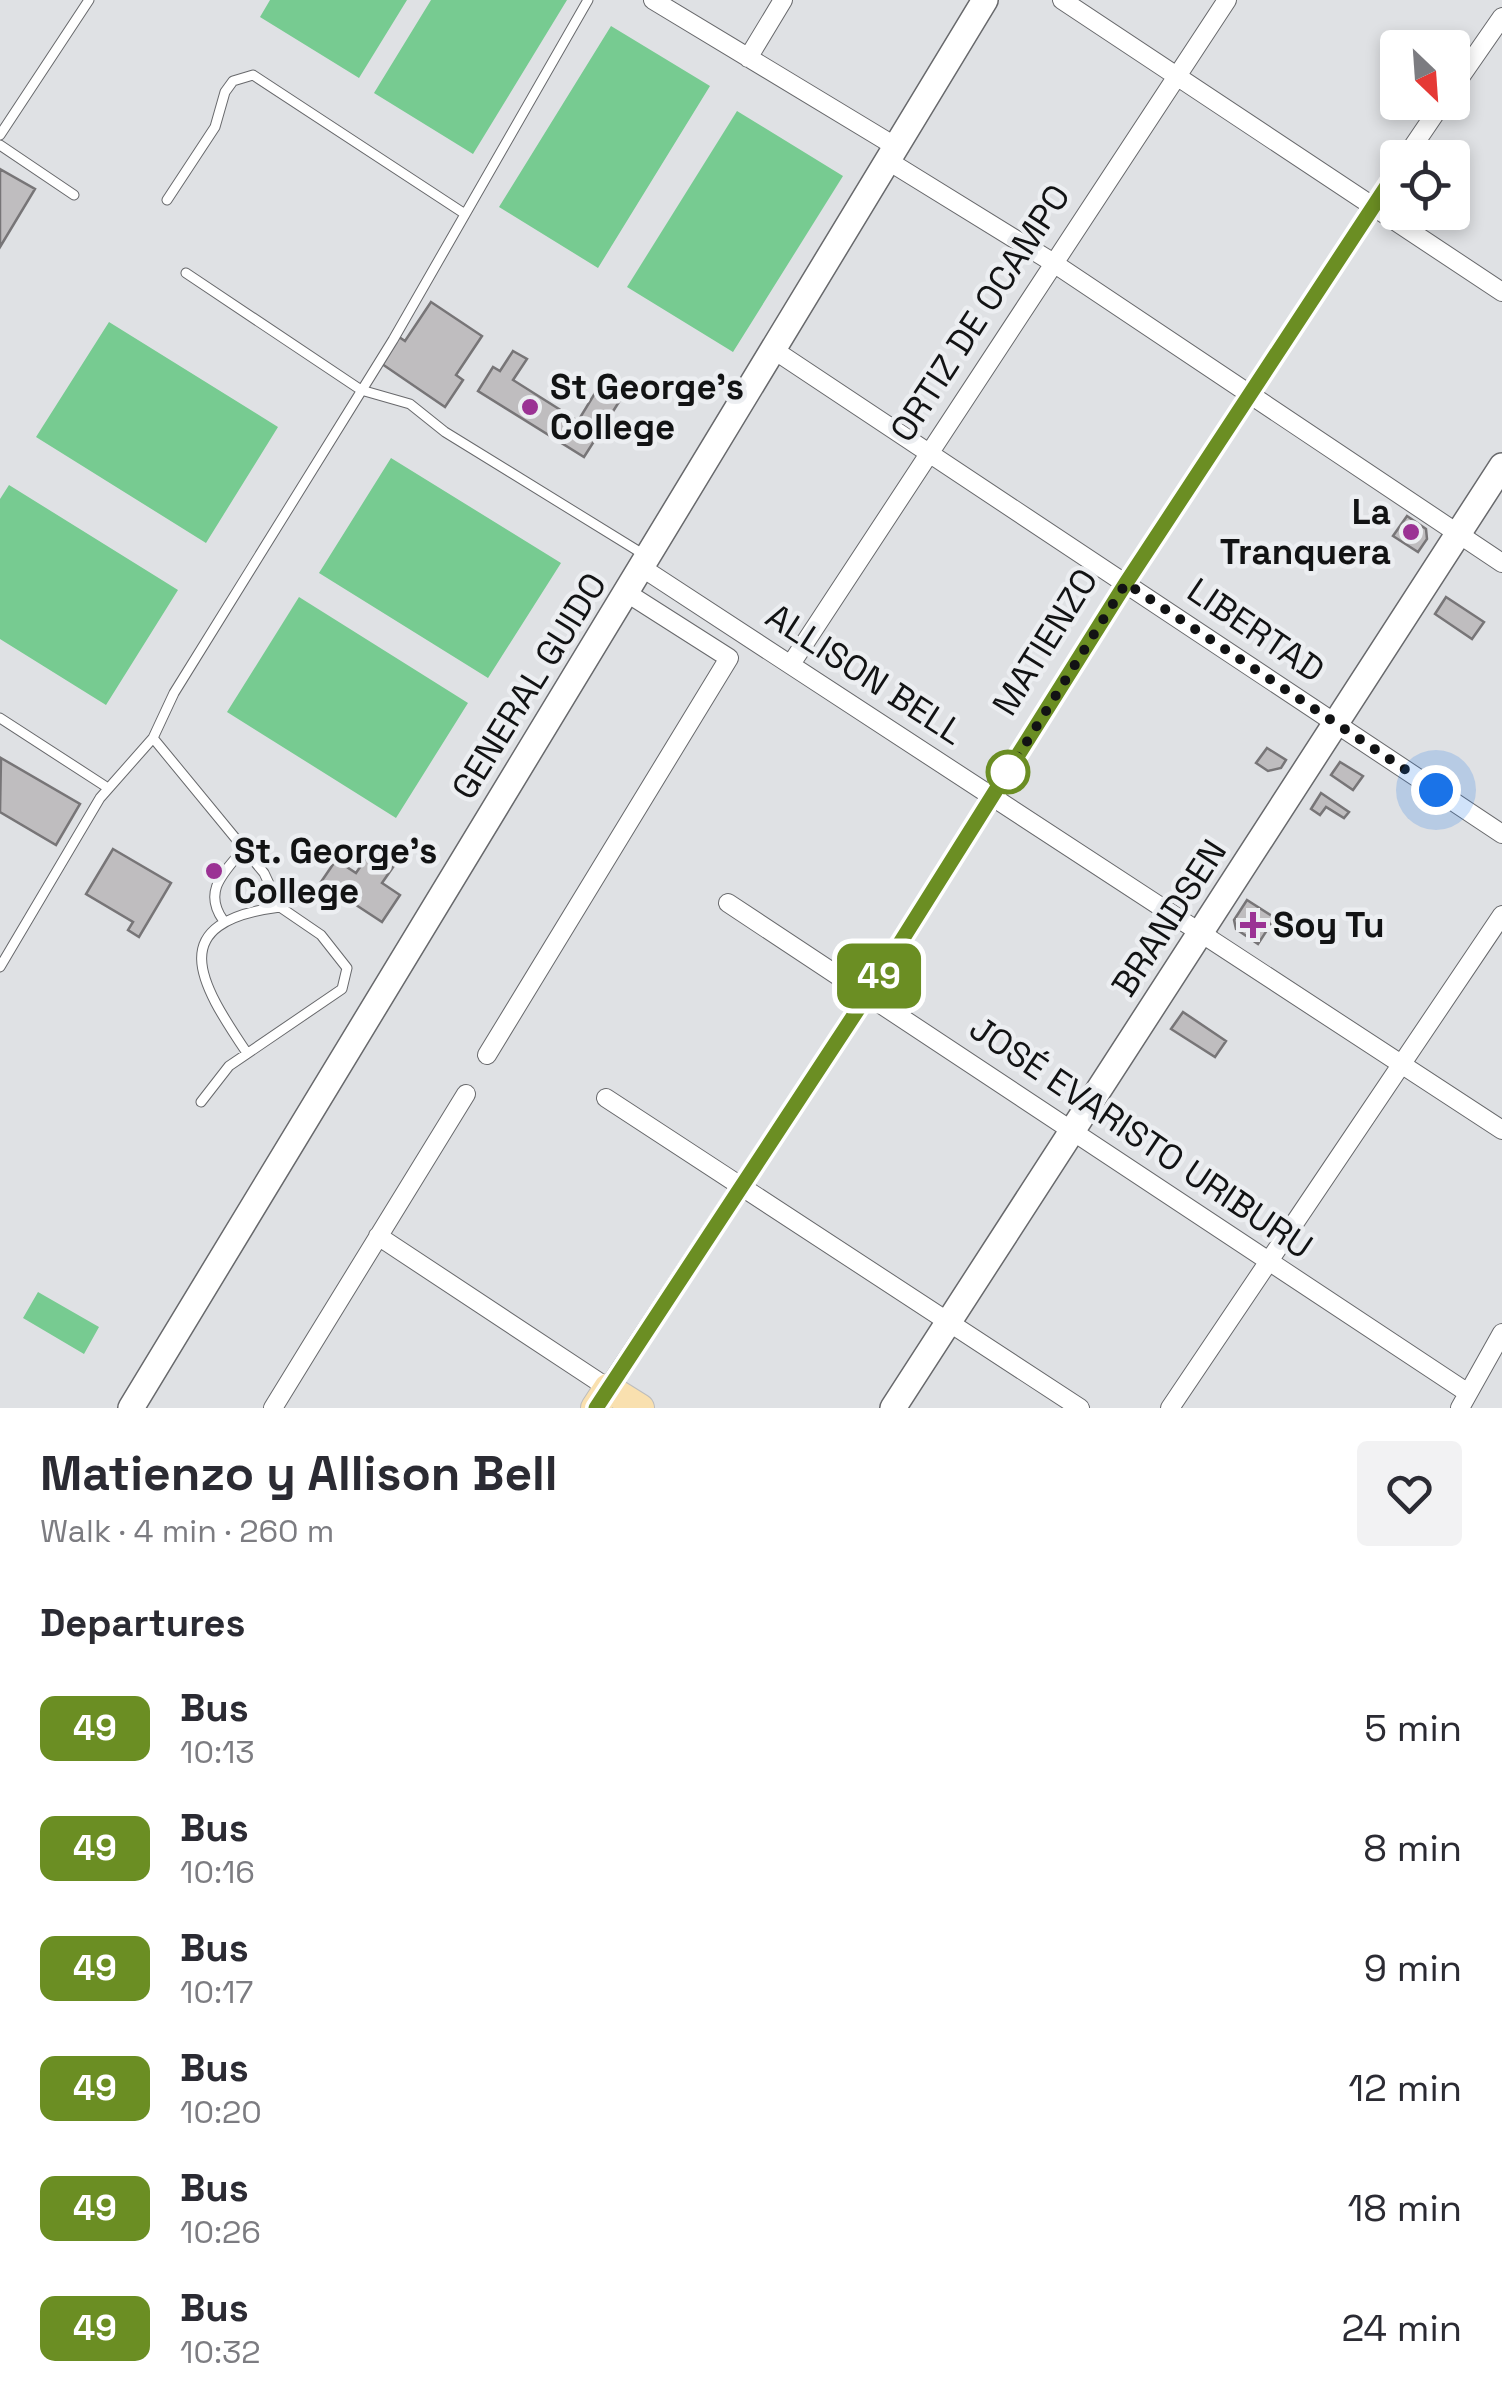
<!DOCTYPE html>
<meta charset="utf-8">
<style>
body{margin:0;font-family:"Space Grotesk",sans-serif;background:#f2f2f3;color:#2b2b33;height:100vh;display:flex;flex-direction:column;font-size:38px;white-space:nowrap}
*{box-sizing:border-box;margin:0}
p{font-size:32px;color:#7c7c81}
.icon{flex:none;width:55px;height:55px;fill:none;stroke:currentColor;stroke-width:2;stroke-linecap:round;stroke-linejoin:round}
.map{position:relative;height:1408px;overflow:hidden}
.details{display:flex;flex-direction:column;background:#fff;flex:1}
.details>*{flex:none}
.badge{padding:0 20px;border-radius:15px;font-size:35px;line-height:65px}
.needle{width:65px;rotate:155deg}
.controls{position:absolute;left:1380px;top:30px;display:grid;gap:20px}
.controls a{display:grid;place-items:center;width:90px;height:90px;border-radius:10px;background:#fff;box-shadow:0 5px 15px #0003;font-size:50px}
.you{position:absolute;width:50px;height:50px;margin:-25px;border:8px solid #fff;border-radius:50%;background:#1a73e8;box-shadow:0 0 0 15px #1a73e833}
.map>.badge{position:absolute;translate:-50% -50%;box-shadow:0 0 0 5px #fff}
h2{padding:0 40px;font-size:38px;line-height:90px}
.round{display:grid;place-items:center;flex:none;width:105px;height:105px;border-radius:10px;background:#f2f2f3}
.summary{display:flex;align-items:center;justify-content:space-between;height:170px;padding:0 40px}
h1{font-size:48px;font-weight:800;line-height:75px}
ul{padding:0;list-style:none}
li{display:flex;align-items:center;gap:30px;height:120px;padding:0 40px}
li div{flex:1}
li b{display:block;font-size:38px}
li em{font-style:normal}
li .badge{min-width:110px;font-weight:700;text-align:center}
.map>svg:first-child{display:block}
</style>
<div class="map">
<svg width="1502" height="1408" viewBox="0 0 1502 1408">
<rect width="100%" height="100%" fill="#dfe1e4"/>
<path fill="#77cb91" d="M270 0H407L359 78 260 17Z
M431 0H567L473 154 374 93Z
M611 26 710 86 598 268 499 207Z
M737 111 843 176 733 352 627 287Z
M109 322 278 427 206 543 36 437Z
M391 458 561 563 488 678 319 573Z
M9 485 178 590 106 705 0 639V499Z
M299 597 468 703 396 818 227 712Z
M38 1292 99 1327 84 1354 23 1318Z"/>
<path fill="#bfbdbf" stroke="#777577" stroke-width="2.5" d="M0 169 35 189 0 247Z
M431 302 482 336 456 375 463 380 445 407 382 364 399 337 405 341Z
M513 351 527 359 513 380 578 421 603 380 624 394 584 457 478 391 493 367 500 371Z
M1407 516 1426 529 1427 539 1418 552 1393 536Z
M1446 597 1484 622 1472 639 1435 614Z
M1267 748 1286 760 1281 768 1268 771 1256 763Z
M1 758 80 804 56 845 0 812Z
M1340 762 1363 776 1353 790 1331 775Z
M1321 793 1349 812 1344 818 1326 807 1320 815 1311 809Z
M377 842 400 857 382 883 400 895 382 922 321 882 336 860 356 873Z
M113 849 171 883 139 937 128 930 133 922 86 894Z
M1247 900 1275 918 1258 944 1236 929 1234 920Z
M1183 1012 1226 1041 1215 1057 1171 1029Z"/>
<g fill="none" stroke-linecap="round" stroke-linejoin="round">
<g stroke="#68696c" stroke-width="11">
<path id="lane" d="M0 135 89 0
M0 145 74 195
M167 200 215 127 225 92 233 81 253 75 465 214
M186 273 361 390 410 404 445 432 643 554
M0 718 108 788
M153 738 264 873 280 907 321 935 347 968 342 989 229 1066 201 1102
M223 920C202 890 225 872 245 847
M0 967 100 798 153 738 174 693 393 340 588 0
M247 1053C199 982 163 922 280 907"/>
</g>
<g stroke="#68696c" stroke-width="20">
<path id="street" d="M653 0 898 148
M1062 0 1502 292
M748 58 783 0
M1452 89 1502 17
M1405 158 1443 102
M890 162 1052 262 1502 563
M774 350 1502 834
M644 569 1502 1130
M791 664 1227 0
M728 903 1468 1393
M487 1055 729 658 627 593
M606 1098 1080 1408
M378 1236 608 1388 868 994 1126 583 1398 169
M273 1408 466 1094
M1170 1408 1502 915
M1460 1408 1502 1333"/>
</g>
<g stroke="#68696c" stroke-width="28">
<path id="secondary" d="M131 1408 985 0
M893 1408 1502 466"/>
</g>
<g stroke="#bdbdbd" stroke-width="30">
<path id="primary" d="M595 1408 608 1388 640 1408"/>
</g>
<use href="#lane" stroke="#fff" stroke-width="9"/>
<use href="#street" stroke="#fff" stroke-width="18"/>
<use href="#secondary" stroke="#fff" stroke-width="25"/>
<use href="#primary" stroke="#f9e0af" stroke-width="28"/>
</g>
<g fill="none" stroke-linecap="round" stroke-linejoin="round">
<g stroke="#fff" stroke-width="22">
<path id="line" d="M596 1408 868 994 1126 583 1398 169"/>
</g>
<use href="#line" stroke="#6b8e23" stroke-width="15"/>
<path stroke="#121314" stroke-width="10" stroke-dasharray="0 18" d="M1008 772 1126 583 1436 790"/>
</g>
<g fill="#9b3294" stroke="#eceef1" stroke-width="4">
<circle cx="530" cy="407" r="10"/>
<circle cx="1411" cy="532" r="10"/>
<circle cx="214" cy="871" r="10"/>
<path d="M1248 910h10v10h10v10h-10v10h-10v-10h-10v-10h10z"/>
</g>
<circle fill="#fff" stroke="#6b8e23" stroke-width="5" cx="1008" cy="772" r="20"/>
<g text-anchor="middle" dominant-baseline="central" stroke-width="9" stroke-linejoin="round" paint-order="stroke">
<g font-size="35" fill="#121314" stroke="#eceef1">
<text transform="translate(980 313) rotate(-57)">ORTIZ DE OCAMPO</text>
<text transform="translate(1256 630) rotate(34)">LIBERTAD</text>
<text transform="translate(1045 642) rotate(-58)">MATIENZO</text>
<text transform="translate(865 674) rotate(33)">ALLISON BELL</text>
<text transform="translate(529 686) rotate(-58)">GENERAL GUIDO</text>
<text transform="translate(1169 918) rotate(-57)">BRANDSEN</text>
<text transform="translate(1141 1137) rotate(34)">JOSÉ EVARISTO URIBURU</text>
</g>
<g font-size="35" font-weight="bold" fill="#121314" stroke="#eceef1" text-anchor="start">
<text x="550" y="387">St George's<tspan x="550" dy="40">College</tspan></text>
<text x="1391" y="512" text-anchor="end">La<tspan x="1391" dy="40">Tranquera</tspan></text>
<text x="234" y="851">St. George's<tspan x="234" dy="40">College</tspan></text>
<text x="1273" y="925">Soy Tu</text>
</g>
</g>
</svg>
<div class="controls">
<a><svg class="needle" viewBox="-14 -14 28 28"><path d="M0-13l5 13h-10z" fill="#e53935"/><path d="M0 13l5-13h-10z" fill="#7c7c81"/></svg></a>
<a><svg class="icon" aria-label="locate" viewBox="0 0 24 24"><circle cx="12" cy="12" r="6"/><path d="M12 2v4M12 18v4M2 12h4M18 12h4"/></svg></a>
</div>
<div class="you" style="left:1436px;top:790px"></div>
<b class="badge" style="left:879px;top:976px;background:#6b8e23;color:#fff">49</b>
</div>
<section class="details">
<div class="summary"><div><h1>Matienzo y Allison Bell</h1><p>Walk · 4 min · 260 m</p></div><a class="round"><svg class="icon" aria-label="heart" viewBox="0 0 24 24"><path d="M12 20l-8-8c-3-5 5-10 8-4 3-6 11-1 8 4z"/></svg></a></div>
<h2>Departures</h2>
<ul>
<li><span class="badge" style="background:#6b8e23;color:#fff">49</span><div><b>Bus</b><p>10:13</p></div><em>5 min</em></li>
<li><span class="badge" style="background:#6b8e23;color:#fff">49</span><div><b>Bus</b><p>10:16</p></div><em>8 min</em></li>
<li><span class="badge" style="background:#6b8e23;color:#fff">49</span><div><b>Bus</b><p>10:17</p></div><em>9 min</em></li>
<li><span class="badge" style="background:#6b8e23;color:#fff">49</span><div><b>Bus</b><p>10:20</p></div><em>12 min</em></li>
<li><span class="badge" style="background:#6b8e23;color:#fff">49</span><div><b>Bus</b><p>10:26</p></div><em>18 min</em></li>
<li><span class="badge" style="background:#6b8e23;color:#fff">49</span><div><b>Bus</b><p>10:32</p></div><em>24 min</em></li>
</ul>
</section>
